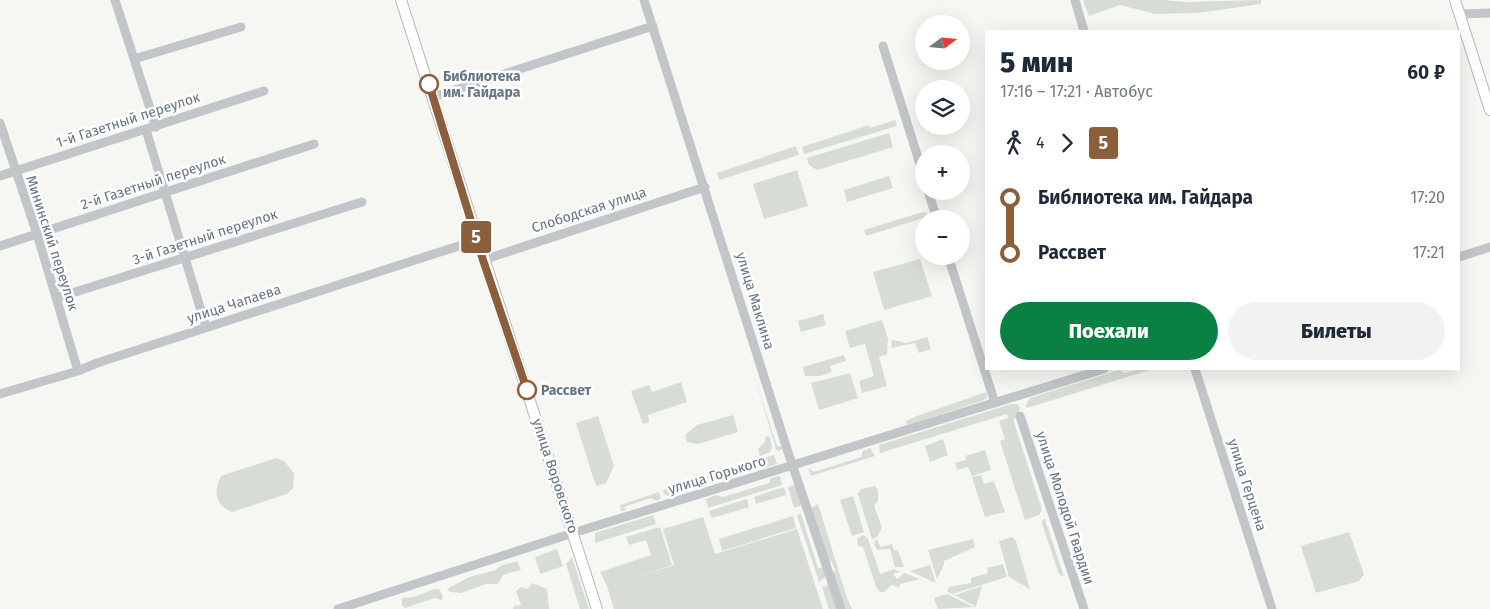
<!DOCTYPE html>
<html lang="ru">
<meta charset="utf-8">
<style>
body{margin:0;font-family:"Fira Sans",sans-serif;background:#f2f2f3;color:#1f2937;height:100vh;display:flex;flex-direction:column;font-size:19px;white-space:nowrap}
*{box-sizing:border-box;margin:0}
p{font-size:16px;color:#747a83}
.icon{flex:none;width:28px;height:28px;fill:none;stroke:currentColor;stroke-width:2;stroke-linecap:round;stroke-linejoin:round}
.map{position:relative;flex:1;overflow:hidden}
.side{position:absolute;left:985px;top:30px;width:475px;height:340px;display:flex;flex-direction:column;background:#fff;border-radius:0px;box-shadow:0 5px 20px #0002}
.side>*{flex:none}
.badge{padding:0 10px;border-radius:4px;font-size:18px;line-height:32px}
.needle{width:32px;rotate:74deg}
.buttons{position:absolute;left:915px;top:15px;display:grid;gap:10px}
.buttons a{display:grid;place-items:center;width:55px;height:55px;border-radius:50%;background:#fff;box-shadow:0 5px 20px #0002;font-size:25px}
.map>.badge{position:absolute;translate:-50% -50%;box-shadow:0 0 0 2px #fff}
.legs{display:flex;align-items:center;gap:8px;height:55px;padding:0 15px;font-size:16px}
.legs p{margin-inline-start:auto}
.head{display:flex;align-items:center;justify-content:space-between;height:85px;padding:0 15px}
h1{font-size:28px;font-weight:800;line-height:38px}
.primary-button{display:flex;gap:10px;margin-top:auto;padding:10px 15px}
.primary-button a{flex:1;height:58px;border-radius:30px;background:#0b8043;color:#fff;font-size:20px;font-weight:800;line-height:58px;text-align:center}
.primary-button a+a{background:#f2f2f3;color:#1f2937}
ul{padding:0 15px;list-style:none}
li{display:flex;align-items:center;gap:18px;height:55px;font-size:19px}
li i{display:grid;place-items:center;width:8px;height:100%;margin:0 6px;background:currentColor}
li i::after{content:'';width:12px;height:12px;margin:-6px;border:4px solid;border-radius:50%;background:#fff}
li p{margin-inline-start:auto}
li:first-child i{background:linear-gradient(#0000 50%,currentColor 0)}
li:last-child i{background:linear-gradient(currentColor 50%,#0000 0)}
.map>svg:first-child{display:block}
</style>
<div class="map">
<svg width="1490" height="609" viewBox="0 0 1490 609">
<rect width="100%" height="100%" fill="#f6f6f3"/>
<path fill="#d7ddd4" d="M1083 0H1163L1185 2 1261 0V4L1197 13 1155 14 1120 5 1089 16Z
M895 120 897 126 804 154 802 147 869 125 870 128Z
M889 133 893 147 817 170 809 165 807 158Z
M796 146 799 155 719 180 717 173Z
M797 170 808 206 764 219 753 184Z
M889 176 893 188 847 202 844 190Z
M923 212 928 214 927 217 866 236 864 230Z
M920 259 932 296 884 310 873 272Z
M823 314 826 325 801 332 798 321Z
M882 320 888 339 887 354 879 357 887 386 862 393 859 381 874 376 865 344 850 348 845 331Z
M927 337 931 349 919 353 915 343 891 348 892 340 907 343Z
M844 355 846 361 830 366 832 372 820 376H805L803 367Z
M1138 369H1153L1027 408 1026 405 1030 398 1119 370 1125 373Z
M850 373 858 398 819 410 811 383Z
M755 379 777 446 782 447 783 449 778 451 776 449Z
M681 382 687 402 648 415 649 422 643 424 631 391 649 385 652 392Z
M986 392 987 398 982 401 907 425 906 421 917 416Z
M1011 404H1017L1020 408 1017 418 1013 419 1042 510 1039 515 1025 520 1000 441 1005 439 999 421 1008 418 1007 414 880 453 879 445Z
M733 415 738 432 698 444 687 442 685 435 697 425Z
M598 416 614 466 606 483 596 486 576 423Z
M769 436 772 446 770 452 760 456 758 449 765 442V437Z
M943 439 948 455 930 462 925 446Z
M870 448 875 456 811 476 808 468 814 472 861 457 863 451Z
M985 450 991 470 972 476 968 467 957 470 955 463 966 460 965 456Z
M774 455 777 464 762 469 756 464 674 489 673 496 670 497 664 494 663 490Z
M276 458 284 461 294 473 293 488 287 494 232 512C215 505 213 491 221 476Z
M981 475 984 484 994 481 1005 512 985 517 972 477Z
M780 476 782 485 708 508 706 499 716 495 723 497 769 483 771 478Z
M796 484 803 505 794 508 788 487Z
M875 486 878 490V501L874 506 882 527 877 537 872 539 858 494 861 489Z
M784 487 786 495 756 504 754 497Z
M659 492 661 499 657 501 651 498 624 507 626 510 621 511 620 505Z
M853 496 864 532 852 536 840 500Z
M747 499 749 507 712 518 709 511Z
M818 504 847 598 852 609H844L832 574 835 570 832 562 828 560 811 508Z
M801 514 818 568H825L827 576 819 582 797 515Z
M653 515 656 524 595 543V533Z
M793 516 796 528 722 551 719 539Z
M703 517 715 554 797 529 823 609H614L607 586 600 572 651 555 646 540 629 545 626 537 660 527 672 565 620 582 674 565 663 529Z
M1045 519 1064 577 1059 574 1042 524V520Z
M1349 532 1364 574 1359 581 1316 593 1301 546Z
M864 535 868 539 880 574 894 569 900 572 893 574 897 579 904 573 920 579 900 584 899 587 891 585 884 592H880L876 587 863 547 858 546 857 538Z
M1012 537 1016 541 1030 589 1009 577 999 541Z
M973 539 975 547 944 561V565L937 579 928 550Z
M875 540H877L881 547 892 544 894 550 898 551 904 567H895L890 549 877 550 874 545Z
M557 549 563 566 540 574 535 557Z
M572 557 589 609H580L566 564Z
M517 561 521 570 503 575 498 584H486L461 593 450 592 447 589 469 577 496 570 500 566Z
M1003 564 1007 577 952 594 947 591 949 587 971 583V578L988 573 987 568Z
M930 565 936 583 910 571Z
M532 583 547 589 549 609H513L514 606 521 605 516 591 521 587 528 589Z
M829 585 837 609H829L822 587Z
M982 586 976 607 955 595Z
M434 589H439L443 596 442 600 435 598 405 608 402 605V598L414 597Z
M947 594 973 607 938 609 934 598Z"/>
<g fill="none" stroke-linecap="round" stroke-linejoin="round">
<g stroke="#b5b9bd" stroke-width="12">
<path id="major" d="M401 0 597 609
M1455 0 1490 110"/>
</g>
<path stroke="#c2c6c9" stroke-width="9" d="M115 0 156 127
M644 0 787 449 841 609
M1075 0 1084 31
M1459 14 1490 13
M883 46 924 177
M134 59 241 27
M433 97 653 26
M0 123 37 234 78 371
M146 130 206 327
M0 176 264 91
M928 191 937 219
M0 246 314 144
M948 256 995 403
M1459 257 1490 247
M483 260 705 187
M56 298 362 202
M1195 369 1272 609
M0 394 78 371 97 363 477 240
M1020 416 1084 609
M338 609 573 533 1104 369"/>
<use href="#major" stroke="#fff" stroke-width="10"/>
</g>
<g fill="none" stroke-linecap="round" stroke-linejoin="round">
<g stroke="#fff" stroke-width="11">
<path id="line-1" d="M429 84 483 260 527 390"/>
</g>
<use href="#line-1" stroke="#8b5e3c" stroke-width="8"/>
</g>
<g fill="#fff" stroke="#8b5e3c" stroke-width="2.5">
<circle cx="429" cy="84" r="9"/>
<circle cx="527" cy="390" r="9"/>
</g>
<g text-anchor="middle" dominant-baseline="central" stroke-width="5" stroke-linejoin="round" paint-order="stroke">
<g font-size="14" font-weight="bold" fill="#667584" stroke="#fff" text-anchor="start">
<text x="443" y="76">Библиотека<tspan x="443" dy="16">им. Гайдара</tspan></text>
<text x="541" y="390">Рассвет</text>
</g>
<g font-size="14" fill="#667584" stroke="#fff">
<text transform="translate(128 120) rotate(-18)">1-й Газетный переулок</text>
<text transform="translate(153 182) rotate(-18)">2-й Газетный переулок</text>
<text transform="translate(589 210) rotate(-18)">Слободская улица</text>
<text transform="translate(205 237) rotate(-18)">3-й Газетный переулок</text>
<text transform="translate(52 243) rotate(72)">Мининский переулок</text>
<text transform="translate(755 301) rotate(73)">улица Маклина</text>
<text transform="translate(234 304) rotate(-18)">улица Чапаева</text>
<text transform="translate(717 475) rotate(-17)">улица Горького</text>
<text transform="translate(555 476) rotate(72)">улица Воровского</text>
<text transform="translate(1247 485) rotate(72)">улица Герцена</text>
<text transform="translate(1065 508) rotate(72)">улица Молодой Гвардии</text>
</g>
</g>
</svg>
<div class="buttons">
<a><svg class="needle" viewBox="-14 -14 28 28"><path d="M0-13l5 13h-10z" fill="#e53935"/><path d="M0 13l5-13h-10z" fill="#747a83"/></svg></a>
<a><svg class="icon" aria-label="layers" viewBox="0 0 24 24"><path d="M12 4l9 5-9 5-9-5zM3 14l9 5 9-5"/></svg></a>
<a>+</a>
<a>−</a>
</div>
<b class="badge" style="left:476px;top:237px;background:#8b5e3c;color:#fff">5</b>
<section class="side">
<div class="head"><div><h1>5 мин</h1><p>17:16 – 17:21 · Автобус</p></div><b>60 ₽</b></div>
<div class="legs"><svg class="icon" aria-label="walk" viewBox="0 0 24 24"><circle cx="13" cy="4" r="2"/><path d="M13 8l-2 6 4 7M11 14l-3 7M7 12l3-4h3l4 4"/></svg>4<svg class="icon" aria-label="forward" viewBox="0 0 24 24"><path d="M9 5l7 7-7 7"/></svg><b class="badge" style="background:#8b5e3c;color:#fff">5</b></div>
<ul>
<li><i style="color:#8b5e3c"></i><b>Библиотека им. Гайдара</b><p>17:20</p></li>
<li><i style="color:#8b5e3c"></i><b>Рассвет</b><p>17:21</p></li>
</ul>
<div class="primary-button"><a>Поехали</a><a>Билеты</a></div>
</section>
</div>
